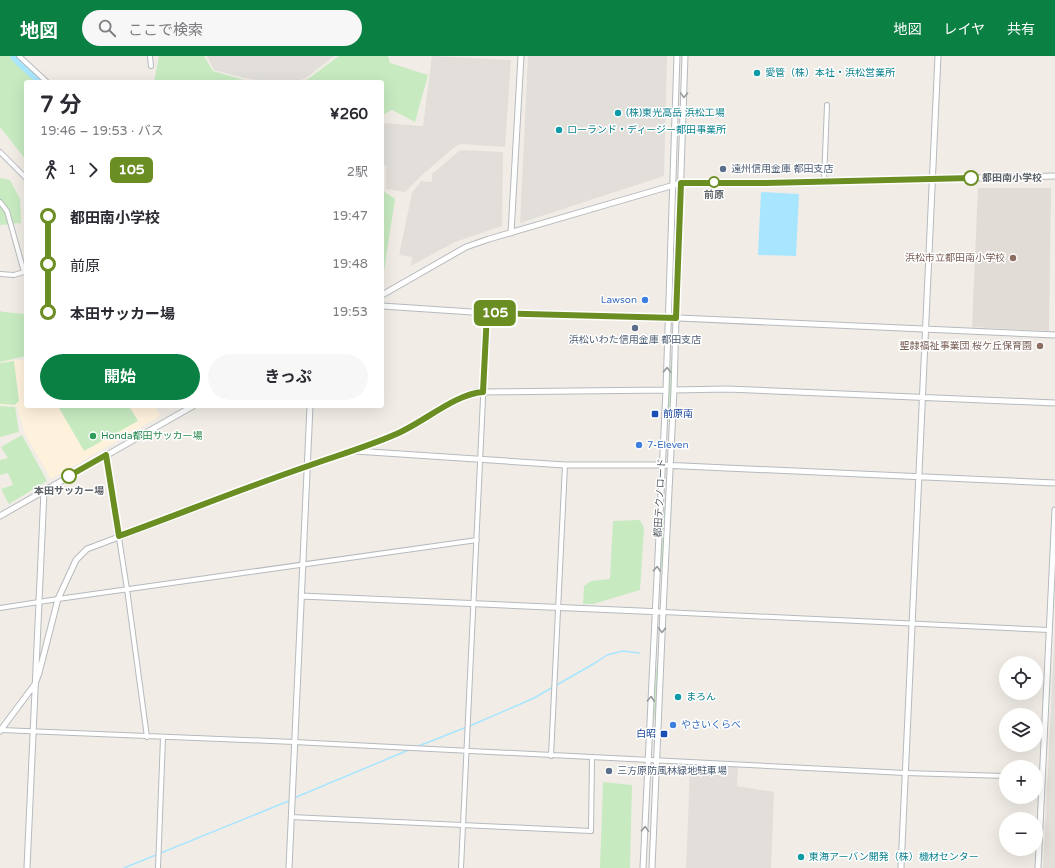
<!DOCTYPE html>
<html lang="ja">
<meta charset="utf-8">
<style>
body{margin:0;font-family:"Varela Round","Noto Sans JP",sans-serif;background:#f7f7f7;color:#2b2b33;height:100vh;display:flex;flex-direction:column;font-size:15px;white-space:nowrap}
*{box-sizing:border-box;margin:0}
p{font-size:13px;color:#7c7c81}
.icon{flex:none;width:22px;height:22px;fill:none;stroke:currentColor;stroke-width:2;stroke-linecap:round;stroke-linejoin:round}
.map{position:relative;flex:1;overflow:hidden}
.drawer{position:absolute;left:24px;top:24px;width:360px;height:328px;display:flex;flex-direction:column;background:#fff;border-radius:4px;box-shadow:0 4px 16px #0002}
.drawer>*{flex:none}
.badge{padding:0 8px;border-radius:6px;font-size:14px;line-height:26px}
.tools{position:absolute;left:999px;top:600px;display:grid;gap:8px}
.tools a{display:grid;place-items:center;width:44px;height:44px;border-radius:50%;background:#fff;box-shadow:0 4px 16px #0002;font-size:20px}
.map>.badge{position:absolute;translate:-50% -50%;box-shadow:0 0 0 2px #fff}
.legs{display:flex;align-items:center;gap:6px;height:44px;padding:0 16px;font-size:13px}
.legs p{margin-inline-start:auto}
.overview{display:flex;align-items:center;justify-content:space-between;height:68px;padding:0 16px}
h1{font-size:22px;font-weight:700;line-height:30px}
.cta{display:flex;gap:8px;margin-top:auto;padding:8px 16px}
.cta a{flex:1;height:46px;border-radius:24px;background:#0b8043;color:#fff;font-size:16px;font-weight:700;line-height:46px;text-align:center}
.cta a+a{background:#f7f7f7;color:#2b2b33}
ul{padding:0 16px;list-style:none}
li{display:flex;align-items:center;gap:14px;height:48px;font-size:15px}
li i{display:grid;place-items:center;width:6px;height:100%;margin:0 5px;background:currentColor}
li i::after{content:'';width:10px;height:10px;margin:-5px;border:3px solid;border-radius:50%;background:#fff}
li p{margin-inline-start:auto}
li:first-child i{background:linear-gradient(#0000 50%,currentColor 0)}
li:last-child i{background:linear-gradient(currentColor 50%,#0000 0)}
header{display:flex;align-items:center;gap:24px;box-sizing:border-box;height:56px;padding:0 20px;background:#0b8043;color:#fff}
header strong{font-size:19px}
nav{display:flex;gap:22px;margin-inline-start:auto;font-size:14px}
.search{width:280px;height:36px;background:#f7f7f7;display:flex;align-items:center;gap:10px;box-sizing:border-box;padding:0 14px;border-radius:22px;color:#7c7c81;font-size:15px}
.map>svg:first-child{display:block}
</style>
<header>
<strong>地図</strong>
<div class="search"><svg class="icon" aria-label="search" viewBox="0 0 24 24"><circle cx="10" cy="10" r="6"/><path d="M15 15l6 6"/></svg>ここで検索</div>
<nav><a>地図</a><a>レイヤ</a><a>共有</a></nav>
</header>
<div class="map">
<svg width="1055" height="812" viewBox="0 0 1055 812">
<rect width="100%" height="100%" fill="#f1ede6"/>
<path fill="#fff2dd" d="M16 304H26V350H155L160 360 51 423 25 378 17 350 0 349V307Z"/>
<path fill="#e2dfda" d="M207 0H334L306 22 294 26H272L244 22 214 14Z
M432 0 511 4 505 91 461 88 456 90 421 120 405 136 386 133V109H382V67L423 70Z
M528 0H667L664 120 520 167Z
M460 94 503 96 502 170 455 186 411 210 412 201 399 199 412 137 421 125 432 126V118Z
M1055 568V812H1043Z
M690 708 738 709 737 730 774 736 771 812H686Z"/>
<path fill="#e1dcd5" d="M978 132H1051L1049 275 972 271Z"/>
<path fill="#c7eac1" d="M0 0H22L50 26H26V104L0 71Z
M159 0H204L213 15 244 24 261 26H154Z
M339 0H388L390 7 428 19 415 66 392 54 382 59V26H299L308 23Z
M0 122 10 124 20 143 21 167 0 169Z
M382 134 395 143 384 215H382Z
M0 255 3 256 26 258V300L0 306Z
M672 297 671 350 667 371 669 323Z
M14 305 19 345 15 349 0 348V307Z
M0 350 15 351 19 376 0 381Z
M58 350H129L138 365 84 395Z
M22 379 47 425 9 448 1 433 13 429 8 417 0 419V404L8 402 1 391Z
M667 438 664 497 660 521 662 467Z
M640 464 644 472 640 534 593 548H583L584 530 591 525 610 523 613 465Z
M659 597 657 646 653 670 656 616Z
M603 726 632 729 630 812H600Z"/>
<path fill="#a8e5ff" d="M761 136 799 138 796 200 758 199Z"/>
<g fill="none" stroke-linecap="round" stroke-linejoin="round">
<path stroke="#a8e5ff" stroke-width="1.5" d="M416 691 472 669 534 642 595 607 607 599 623 595 639 597
M294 742 411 693
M124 812 291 744"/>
<path stroke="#a8e5ff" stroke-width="9" d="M15 0 21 7 42 26"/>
<g stroke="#b6babe" stroke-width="6">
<path id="minor" d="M19 0 47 26
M150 0 151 10
M0 96 26 122
M824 125 827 49
M0 146 7 155 24 216H26
M0 218 14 219 24 216
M106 399 127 533 147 681
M0 552 58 543 477 484
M663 556 1049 574
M1 674 294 686 905 717 1006 720
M551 700 565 409
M291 761 591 775 592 702
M158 812 163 682
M461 812 487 257"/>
</g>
<g stroke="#b6babe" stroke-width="7">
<path id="tertiary" d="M511 177 521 0
M382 239 466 191 489 183 681 127H766L1055 120
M382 250 487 257 656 261 1055 279
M674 334 727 333 1055 347
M355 395 565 409H662L1055 427
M0 460 193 350
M301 540 663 556
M0 675 35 628 39 617 58 543 76 504 87 493 307 410 395 379 415 369 454 346 476 336 666 334
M27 812 44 435
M289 812 310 350
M643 812 666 334 677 0
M652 812 663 556 674 334 676 262 685 0
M901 812 938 0
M1038 812 1055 454"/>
</g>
<use href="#minor" stroke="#fff" stroke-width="4"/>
<use href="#tertiary" stroke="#fff" stroke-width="5"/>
</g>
<defs><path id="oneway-chevron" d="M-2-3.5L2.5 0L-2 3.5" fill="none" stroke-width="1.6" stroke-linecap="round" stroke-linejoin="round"/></defs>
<g stroke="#969a9d">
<use href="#oneway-chevron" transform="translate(684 39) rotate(92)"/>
<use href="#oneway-chevron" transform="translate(667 314) rotate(-88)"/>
<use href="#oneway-chevron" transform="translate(657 513) rotate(-87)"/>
<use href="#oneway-chevron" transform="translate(662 574) rotate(92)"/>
<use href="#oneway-chevron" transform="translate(651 643) rotate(-87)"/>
<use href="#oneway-chevron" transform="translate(645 773) rotate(-88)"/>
</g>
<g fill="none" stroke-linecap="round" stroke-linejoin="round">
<g stroke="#fff" stroke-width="9">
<path id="line-1" d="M69 420 106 399 119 480C182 457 244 432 308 410 336 400 366 391 394 379 422 368 454 338 483 336L487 257 676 262 681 127H766L971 122"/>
</g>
<use href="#line-1" stroke="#6b8e23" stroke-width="6"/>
</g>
<g fill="#0f9aa8" stroke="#fff" stroke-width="1.5">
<circle cx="757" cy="17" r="4"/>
<circle cx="618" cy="57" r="4"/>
<circle cx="559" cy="74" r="4"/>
<circle cx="678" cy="641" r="4"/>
<circle cx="801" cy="801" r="4"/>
</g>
<g fill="#5c6f8a" stroke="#fff" stroke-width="1.5">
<circle cx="723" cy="113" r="4"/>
<circle cx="635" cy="272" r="4"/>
<circle cx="609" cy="715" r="4"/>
</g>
<g fill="#fff" stroke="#6b8e23" stroke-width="2">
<circle cx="971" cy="122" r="7"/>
<circle cx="714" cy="126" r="5"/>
<circle cx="69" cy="420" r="7"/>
</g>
<g fill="#8d6e63" stroke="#fff" stroke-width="1.5">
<circle cx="1013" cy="202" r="4"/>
<circle cx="1040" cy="290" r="4"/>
</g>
<g fill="#3f7fe0" stroke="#fff" stroke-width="1.5">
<circle cx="645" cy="244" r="4"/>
<circle cx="639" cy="389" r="4"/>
<circle cx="673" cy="669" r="4"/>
</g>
<g fill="#1a4fb4" stroke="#fff" stroke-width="1.5">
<rect x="651" y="354" width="8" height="8" rx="2"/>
<rect x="660" y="674" width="8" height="8" rx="2"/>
</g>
<circle fill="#2e9e5b" stroke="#fff" stroke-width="1.5" cx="93" cy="380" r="4"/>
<g text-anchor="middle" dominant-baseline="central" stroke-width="3" stroke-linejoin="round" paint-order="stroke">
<g font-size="10" fill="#0d838f" stroke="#fff" text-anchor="start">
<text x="765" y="17">愛管（株）本社・浜松営業所</text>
<text x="626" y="57">(株)東光高岳 浜松工場</text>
<text x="567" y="74">ローランド・ディージー都田事業所</text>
<text x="686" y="641">まろん</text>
<text x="809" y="801">東海アーバン開発（株）機材センター</text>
</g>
<g font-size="10" fill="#4e5e75" stroke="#fff" text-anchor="start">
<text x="731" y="113">遠州信用金庫 都田支店</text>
<text x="635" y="284" text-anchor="middle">浜松いわた信用金庫 都田支店</text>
<text x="617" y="715">三方原防風林緑地駐車場</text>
</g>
<g font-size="10" font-weight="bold" fill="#5d6368" stroke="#fff">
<text x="982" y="122" text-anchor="start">都田南小学校</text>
<text x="714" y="139">前原</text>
<text x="69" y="435">本田サッカー場</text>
</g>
<g font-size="10" fill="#785e54" stroke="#fff" text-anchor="end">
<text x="1005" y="202">浜松市立都田南小学校</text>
<text x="1032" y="290">聖隷福祉事業団 桜ケ丘保育園</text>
</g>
<g font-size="10" fill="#366cbe" stroke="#fff" text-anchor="start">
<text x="637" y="244" text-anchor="end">Lawson</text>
<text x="647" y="389">7-Eleven</text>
<text x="681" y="669">やさいくらべ</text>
</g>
<g font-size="10" fill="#164399" stroke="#fff" text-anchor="start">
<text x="663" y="358">前原南</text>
<text x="656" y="678" text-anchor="end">白昭</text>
</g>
<g font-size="10" fill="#27864d" stroke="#fff" text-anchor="start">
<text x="101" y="380">Honda都田サッカー場</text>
</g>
<g font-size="10" fill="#5d6368" stroke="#fff">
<text transform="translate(660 442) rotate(-87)">都田テクノロード</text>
</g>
</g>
</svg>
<div class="tools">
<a><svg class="icon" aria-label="locate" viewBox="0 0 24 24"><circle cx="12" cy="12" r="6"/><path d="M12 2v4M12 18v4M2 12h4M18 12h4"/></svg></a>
<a><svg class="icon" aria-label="layers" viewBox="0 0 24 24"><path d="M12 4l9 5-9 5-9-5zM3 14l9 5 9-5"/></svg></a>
<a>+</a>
<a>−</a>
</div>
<b class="badge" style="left:495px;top:257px;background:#6b8e23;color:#fff">105</b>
<section class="drawer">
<div class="overview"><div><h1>7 分</h1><p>19:46 – 19:53 · バス</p></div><b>¥260</b></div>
<div class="legs"><svg class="icon" aria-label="walk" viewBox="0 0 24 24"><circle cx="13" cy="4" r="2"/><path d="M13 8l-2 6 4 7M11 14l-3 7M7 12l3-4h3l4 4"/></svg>1<svg class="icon" aria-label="forward" viewBox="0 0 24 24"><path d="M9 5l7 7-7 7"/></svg><b class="badge" style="background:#6b8e23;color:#fff">105</b><p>2駅</p></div>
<ul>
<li><i style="color:#6b8e23"></i><b>都田南小学校</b><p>19:47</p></li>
<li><i style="color:#6b8e23"></i><span>前原</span><p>19:48</p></li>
<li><i style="color:#6b8e23"></i><b>本田サッカー場</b><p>19:53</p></li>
</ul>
<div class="cta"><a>開始</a><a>きっぷ</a></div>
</section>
</div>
